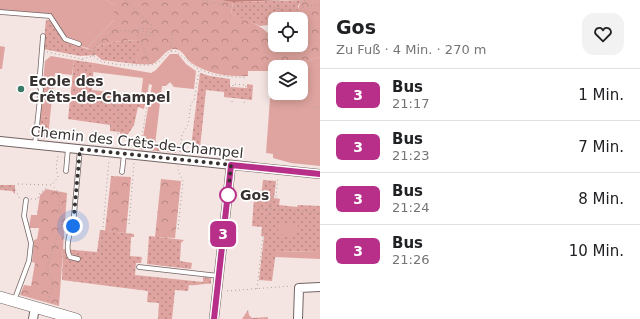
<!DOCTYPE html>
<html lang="de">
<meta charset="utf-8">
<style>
body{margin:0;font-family:"DejaVu Sans",sans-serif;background:#f2f2f2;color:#202124;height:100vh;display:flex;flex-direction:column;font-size:15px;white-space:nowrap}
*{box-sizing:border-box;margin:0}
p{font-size:13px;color:#757577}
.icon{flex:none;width:22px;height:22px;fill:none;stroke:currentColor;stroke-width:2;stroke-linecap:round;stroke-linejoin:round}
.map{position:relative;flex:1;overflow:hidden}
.panel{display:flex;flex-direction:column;background:#fff;width:320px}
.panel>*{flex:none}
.badge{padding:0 8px;border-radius:6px;font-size:14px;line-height:26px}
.buttons{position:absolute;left:268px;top:12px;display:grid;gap:8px}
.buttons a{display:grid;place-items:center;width:40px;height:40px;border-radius:8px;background:#fff;box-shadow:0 2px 10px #0003;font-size:20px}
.you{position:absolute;width:20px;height:20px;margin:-10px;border:3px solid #fff;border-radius:50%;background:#1a73e8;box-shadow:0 0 0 6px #1a73e833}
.map>.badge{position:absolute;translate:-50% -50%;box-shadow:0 0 0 2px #fff}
.round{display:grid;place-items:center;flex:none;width:42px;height:42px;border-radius:12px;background:#f2f2f2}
.headline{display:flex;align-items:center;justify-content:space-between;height:68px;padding:0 16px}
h1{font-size:19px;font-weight:600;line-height:30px}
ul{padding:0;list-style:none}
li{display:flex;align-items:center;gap:12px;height:52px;padding:0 16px;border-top:1px solid #e0e0e0}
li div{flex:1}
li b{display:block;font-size:15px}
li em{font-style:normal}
li .badge{min-width:44px;font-weight:700;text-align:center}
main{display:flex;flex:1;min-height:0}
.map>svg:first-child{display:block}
</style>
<main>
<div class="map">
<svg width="320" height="319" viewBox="0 0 320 319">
<defs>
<pattern id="grass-dots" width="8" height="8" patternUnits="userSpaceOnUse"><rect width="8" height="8" fill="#dfa49f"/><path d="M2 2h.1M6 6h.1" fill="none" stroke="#b68682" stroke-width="1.8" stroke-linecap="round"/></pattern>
<pattern id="forest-crowns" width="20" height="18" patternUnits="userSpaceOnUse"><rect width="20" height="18" fill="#dfa49f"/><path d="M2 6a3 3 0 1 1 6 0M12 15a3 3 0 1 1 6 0" fill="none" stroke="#b68682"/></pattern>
</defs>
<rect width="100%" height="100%" fill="#f4e4e2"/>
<path fill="url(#grass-dots)" d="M302 0 298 6 299 19H275V24L260 26 231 14 233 2Z
M46 20H50L64 41 91 50C107 41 121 41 140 40L136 64 102 60 96 55 80 56 43 49Z
M74 60 94 63 92 90 147 96 144 109 138 107 134 125 125 139 120 138V132L110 131V125L68 119Z
M200 73 210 76 230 79V87L247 88V84L253 85 252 100 224 97V92L206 90 200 148 191 147Z
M40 116 50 117 48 139 38 138Z
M138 143 175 147 176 153 138 149Z
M263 180 276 181 274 198 280 199 279 205 297 207 298 205 320 206V252L276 251 272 281 259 280 264 236H261L262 227 252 226 254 198 261 199Z
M0 185H15V194L12 191 0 190Z
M100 230 134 234V237H131L130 256 142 257 141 263H136L135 275 203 282V277L211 278V284C203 283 197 286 189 285L188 291 175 290 172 319H158L159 303 147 302 148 291 62 280 63 249 97 252Z
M149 236 184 240 181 243 180 261 192 263 191 269 147 264Z"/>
<path fill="url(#forest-crowns)" d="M107 0H220L233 2 231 14C246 20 260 24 271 36H275V45H301V19H299C297 12 298 6 302 0H320V57L286 67H275V70L272 71H248V76C230 77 208 74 193 64 186 60 184 50 175 49 165 48 161 61 152 64 147 65 141 64 136 64L139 40C121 41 107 41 91 50L87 48 114 20V5Z
M111 176 131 177 126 233 105 231Z
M161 179 181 181 175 238 155 237Z
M46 189 67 193 59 306 20 295 24 285 31 286 35 263 32 262 34 240 37 239 39 228H29L31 215H37L40 195Z
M248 310 249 315 252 318 268 317V319H242Z"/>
<path fill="#dfa49f" d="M0 0H107L114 5V20L87 48 64 41 50 20 52 14 0 10Z
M0 46 5 47 2 69H0Z
M170 54H178L186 64 196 71 194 89 174 87 170 82 166 86H162L155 145 142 143 152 85 149 84 147 96H141L143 78 93 72 94 63 151 73 156 70Z
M51 56 74 60 72 75 55 73 50 117 40 116 45 61Z
M320 57V166L291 163 273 158V154L266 153 272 71 275 70V93H301V67H286Z
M278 224 298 225 297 236 278 234Z
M275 251 320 252V259L275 257Z"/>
<path fill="#c4807b" d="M220 0H285L233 2Z"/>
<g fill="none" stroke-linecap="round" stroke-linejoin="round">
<g stroke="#736564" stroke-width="5.5">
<path id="lane" d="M0 12 50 16 65 39 79 44
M35 144 41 89 39 86 43 36
M66 171 68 148
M122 172 124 154
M78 259 70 257C65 250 69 233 73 226L80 149
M139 267 219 276
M14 301 29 261 31 243 24 216 26 200"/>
</g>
<g stroke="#736564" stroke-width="10">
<path id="street" d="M0 141 320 174
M33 319 35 307
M214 319 231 165
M298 319 299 288 320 287"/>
</g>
<g stroke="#736564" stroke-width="12">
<path id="secondary" d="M0 297 76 319"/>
</g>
<path stroke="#ab9f9d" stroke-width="1" stroke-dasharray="1 3" stroke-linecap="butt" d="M125 0 152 25 151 29 139 28 138 30 153 33V36L136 34V35
M203 0 231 7H278
M289 6 308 0
M303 7 320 5
M277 8 279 19
M171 51 172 33
M47 52 82 59 93 56 102 62 121 65H151L159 62 169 52 176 51 196 68 215 75 246 78
M93 56C94 46 97 43 106 37 116 29 131 27 140 39 145 47 145 58 151 65
M82 59 86 72 82 84 83 93
M95 102 91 94H83L79 97 78 102 84 109H89L95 102 116 105 119 113 118 135
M232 102 233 84 246 85 244 103
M118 107 119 99
M313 107 320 108
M140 148 149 94
M180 152 182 134 188 125 191 103 194 101 199 70
M265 180 266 195 272 197
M18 184 52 185 58 177 56 167 58 155
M0 187 15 189 20 199
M31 199H38L39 194 47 187
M259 208 320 213
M129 224 134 163
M178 229 183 181 178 171V166
M101 251 109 160
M257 289 264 227 262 225 271 209 272 197H276L278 177
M227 291 291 286
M48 301 53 285 47 266 62 223V215L59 209 60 194 52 185"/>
<use href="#lane" stroke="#fff" stroke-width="4"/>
<use href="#street" stroke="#fff" stroke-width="8"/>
<use href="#secondary" stroke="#fff" stroke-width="11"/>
<path stroke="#ab9f9d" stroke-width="1" stroke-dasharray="1 3" stroke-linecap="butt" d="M278 0 280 13H285"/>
</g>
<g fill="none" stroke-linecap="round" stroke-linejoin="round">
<g stroke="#fff" stroke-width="9">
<path id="line" d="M214 319 231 165 320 174"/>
</g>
<use href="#line" stroke="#b82f89" stroke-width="6"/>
<path stroke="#373130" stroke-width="4" stroke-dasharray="0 7.2" d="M73 226 80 149 231 165 228 195"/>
</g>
<circle fill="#387968" stroke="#fff" stroke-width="1.5" cx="21" cy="89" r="4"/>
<circle fill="#fff" stroke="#b82f89" stroke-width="2" cx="228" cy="195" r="8"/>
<g text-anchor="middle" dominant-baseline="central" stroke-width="3.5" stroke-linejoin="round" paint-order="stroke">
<g font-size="14" font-weight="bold" fill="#373130" stroke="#fff" text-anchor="start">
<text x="29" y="81">Ecole des<tspan x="29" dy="16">Crêts-de-Champel</tspan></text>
</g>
<g font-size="14" fill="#373130" stroke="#fff">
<text transform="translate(137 142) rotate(6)">Chemin des Crêts-de-Champel</text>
</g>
<g font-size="14" font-weight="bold" fill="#373130" stroke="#fff" text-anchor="start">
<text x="240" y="195">Gos</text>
</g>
</g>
</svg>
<div class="buttons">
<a><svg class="icon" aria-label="locate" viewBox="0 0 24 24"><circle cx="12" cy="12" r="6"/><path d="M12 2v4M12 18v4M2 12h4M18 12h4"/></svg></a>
<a><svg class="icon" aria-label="layers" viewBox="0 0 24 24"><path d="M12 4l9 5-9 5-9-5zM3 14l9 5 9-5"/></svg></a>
</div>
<div class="you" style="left:73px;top:226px"></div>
<b class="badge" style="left:223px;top:234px;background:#b82f89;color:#fff">3</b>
</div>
<section class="panel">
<div class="headline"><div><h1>Gos</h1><p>Zu Fuß · 4 Min. · 270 m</p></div><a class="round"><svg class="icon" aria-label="heart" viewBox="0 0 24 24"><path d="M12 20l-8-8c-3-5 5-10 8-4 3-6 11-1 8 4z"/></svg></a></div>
<ul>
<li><span class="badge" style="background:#b82f89;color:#fff">3</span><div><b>Bus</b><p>21:17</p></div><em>1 Min.</em></li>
<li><span class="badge" style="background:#b82f89;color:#fff">3</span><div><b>Bus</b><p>21:23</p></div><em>7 Min.</em></li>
<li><span class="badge" style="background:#b82f89;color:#fff">3</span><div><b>Bus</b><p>21:24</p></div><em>8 Min.</em></li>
<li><span class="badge" style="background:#b82f89;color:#fff">3</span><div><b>Bus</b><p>21:26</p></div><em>10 Min.</em></li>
</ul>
</section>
</main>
